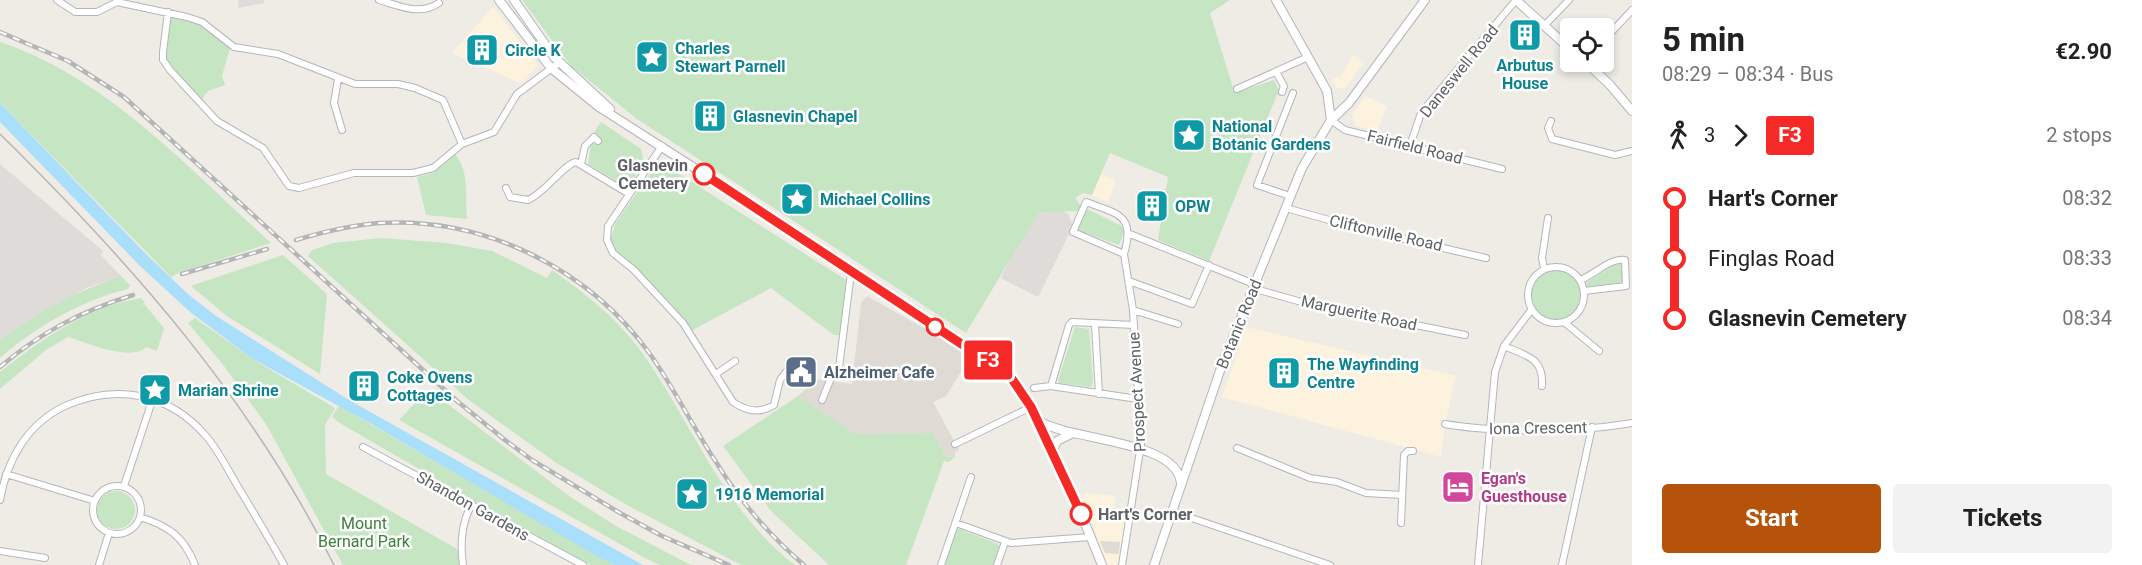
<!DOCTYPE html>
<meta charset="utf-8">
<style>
body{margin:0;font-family:Roboto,sans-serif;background:#f2f2f2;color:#222;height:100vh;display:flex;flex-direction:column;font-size:22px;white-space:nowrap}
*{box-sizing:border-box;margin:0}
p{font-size:20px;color:#767676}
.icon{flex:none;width:33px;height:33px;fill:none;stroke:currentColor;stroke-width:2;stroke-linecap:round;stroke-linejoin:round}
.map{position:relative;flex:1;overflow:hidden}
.side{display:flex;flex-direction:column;background:#fff;width:510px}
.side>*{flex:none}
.badge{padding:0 12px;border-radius:4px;font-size:21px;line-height:39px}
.tools{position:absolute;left:1560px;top:18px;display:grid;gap:12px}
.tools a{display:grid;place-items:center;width:54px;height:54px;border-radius:6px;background:#fff;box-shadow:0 3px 9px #0003;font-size:30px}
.map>.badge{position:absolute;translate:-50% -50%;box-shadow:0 0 0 3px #fff}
.legs{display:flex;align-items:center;gap:9px;height:66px;padding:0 30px;font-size:20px}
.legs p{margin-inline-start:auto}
.overview{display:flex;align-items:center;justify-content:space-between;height:102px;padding:0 30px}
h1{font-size:33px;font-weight:700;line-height:45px}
.button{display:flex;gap:12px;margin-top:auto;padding:12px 30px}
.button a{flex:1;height:69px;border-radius:6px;background:#b45309;color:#fff;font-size:24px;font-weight:700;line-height:69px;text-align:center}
.button a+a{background:#f2f2f2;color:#222}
ul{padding:0 30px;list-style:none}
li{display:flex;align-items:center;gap:21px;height:60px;font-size:22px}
li i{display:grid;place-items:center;width:9px;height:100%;margin:0 8px;background:currentColor}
li i::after{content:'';width:15px;height:15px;margin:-8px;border:4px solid;border-radius:50%;background:#fff}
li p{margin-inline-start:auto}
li:first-child i{background:linear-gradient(#0000 50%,currentColor 0)}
li:last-child i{background:linear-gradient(currentColor 50%,#0000 0)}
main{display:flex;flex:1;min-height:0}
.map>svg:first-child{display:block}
</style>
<main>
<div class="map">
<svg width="1632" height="565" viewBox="0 0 1632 565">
<rect width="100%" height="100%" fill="#efece6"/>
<path fill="#fcf2dd" d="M493 7 539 66 520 83 452 53Z
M1353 54 1363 64 1344 89 1337 88 1332 80 1338 76 1340 78Z
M1366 96 1387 106 1377 131 1356 126 1352 114Z
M1101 174 1116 181 1108 202 1092 195Z
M1246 327 1456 376 1445 424 1441 457 1222 397Z
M1085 493 1115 496 1114 518 1131 522 1122 565H1107L1082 496Z"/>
<path fill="#dedbd8" d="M239 0H264V3L238 8Z
M0 164 103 251 101 255 121 276 86 288 0 340Z
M1036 207 1057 208 1068 214 1073 226 1038 297 1001 278Z"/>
<path fill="#dfdbd4" d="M867 296 971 355 946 396 933 402 959 450 955 452V457L945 456 933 433 856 434 798 396 817 379 852 384 861 303Z
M1100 541 1120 542 1119 554 1105 553Z"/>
<path fill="#c6e5c3" d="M522 0H1230L1210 13 1233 88 1238 92 1274 80 1279 90 1209 261 1158 240 1168 177 1110 153 1092 195 1083 193 1075 198 1081 206 1079 211 1039 212 966 333 637 119 571 66Z
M168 12 202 22 231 45 222 76 225 85 208 91 199 103 163 60Z
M0 42C108 78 189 169 271 243L178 273 171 277 0 103Z
M601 122 641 149 643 159 633 182 625 186 588 164 591 144H596L601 139 594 132Z
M455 154C470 172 465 196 467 219L426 215 417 177 433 173Z
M662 163 846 280 840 335H834L771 288 689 332 613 253 606 233 612 235 615 224 654 168Z
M1085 208 1122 226 1124 232 1119 245 1076 230Z
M381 238 446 243 492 251 547 278 552 270C586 294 618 319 643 354 693 425 724 511 795 565H741L625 504 555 462 470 401 308 256 312 250 333 243Z
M283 255 327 294 320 374 227 316 191 286Z
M1619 262 1624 264V282L1587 287V282Z
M1531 295a25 25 0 1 1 50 0a25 25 0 1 1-50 0Z
M121 276 130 285 128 289C82 300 35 327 0 358V340C39 312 76 291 121 276Z
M141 298 145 302 140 306 144 304 164 328 157 351 146 347C133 362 86 343 69 337L73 334 46 350 0 389V372C42 339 87 307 141 298Z
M195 318 259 363 335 408 325 425 326 474 457 549 461 565H343L266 424 224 366 188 323Z
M1075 327 1089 329 1093 382 1091 387 1060 383 1058 380Z
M428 389 569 496 616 526 691 565H660L643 557 399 420Z
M798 396 856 434 933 433 945 456 955 457 949 462 944 461 906 565H829L771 511 723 446Z
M339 406 615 565H591L545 542 338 422 332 416Z
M97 510a19 19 0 1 1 38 0a19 19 0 1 1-38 0Z
M957 528 998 544 1000 548 994 565H944Z"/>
<path fill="#a9dffb" d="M0 103 146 254 189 295 216 316 349 400 643 565H615L598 557 373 425 253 359 190 312 139 265 0 122Z"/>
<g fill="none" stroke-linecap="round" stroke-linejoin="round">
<g stroke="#b3b6ba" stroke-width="8">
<path id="street" d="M57 0 75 12H97L117 2 187 17 202 22 234 47 278 54 355 84H398L415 88 443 100 462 144
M379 0C400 6 420 16 439 3
M168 12 163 52V60L170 70 217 121 263 148 289 186 299 188 354 173H413L433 168 462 144 494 132 517 94 560 62
M1544 26 1569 0
M1604 40 1632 10
M1276 72 1284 86 1282 92
M338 79 334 103 342 130
M1237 89 1308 57
M1331 120 1345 130 1502 169
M1551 121 1548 128 1552 139 1615 155 1632 151
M662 146 608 226 607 240 613 253 634 270 683 323 733 402C746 411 760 414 774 405L780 380 786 372
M1410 146 1421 113 1516 0
M581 164 585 146 594 137 598 141
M506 188 510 197 528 200C546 192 564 164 576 162L629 194
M1290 196 1257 185 1293 93
M1086 202C1117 214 1136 214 1124 254L1073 232Z
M1286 208 1361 229 1486 258
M1130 234 1249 282 1259 290 1298 301 1465 335
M1528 295a28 28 0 1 1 56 0a28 28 0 1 1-56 0Z
M1544 269 1542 258 1548 218
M1580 280C1594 275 1611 257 1625 260L1626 286 1584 291
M1129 281 1192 304 1209 265
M1133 310 1178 324
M1564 322 1599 351
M1095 325 1099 394
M1504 346C1527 356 1544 358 1542 386
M716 374 735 361
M1034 388 1051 386
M1131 398 1051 386 1069 325 1072 322 1134 325
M822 400 831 378 838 375 851 273
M1445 424C1496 433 1581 432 1632 423
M955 444 1031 407
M363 447 583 565
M1237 448 1310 478 1337 482 1366 493 1402 495
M6 474 95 501
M124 486 153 398
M93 510a24 24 0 1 1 48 0a24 24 0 1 1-48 0Z
M0 500C7 460 27 424 65 406 116 383 169 393 206 436 219 451 229 472 240 490 255 515 270 540 284 565
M1174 512 1330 565
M140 517C169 526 184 537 195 565
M956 523 1011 543 1090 537
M1401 523 1404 455 1408 451H1413
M0 551 45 558
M99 565 109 533
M463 565C460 544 461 523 472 504
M941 565 971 477
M997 565 1005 542
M1122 565 1141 444 1133 310 1124 254
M1478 565 1495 372 1504 346 1532 309
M1562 565 1592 427"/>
</g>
<g stroke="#b2b5ba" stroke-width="10">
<path id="secondary" d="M499 0 551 68 599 107 740 197 851 273 1010 376C1031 397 1040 427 1053 453 1071 490 1087 527 1102 565
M514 0 554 57 610 109
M1276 0 1327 91 1331 120
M1516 0 1570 49
M1586 62 1610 85 1632 111
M1039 421C1071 441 1179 440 1181 484
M1052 452 1057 441 1071 434
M1154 565 1223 362 1302 168 1331 120 1349 103 1425 0"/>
</g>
<use href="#street" stroke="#fff" stroke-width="6"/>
<use href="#secondary" stroke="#fff" stroke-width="8"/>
<path stroke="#b4b5b5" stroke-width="1.5" d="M0 134C132 264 250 398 334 565"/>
<g stroke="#b4b5b5" stroke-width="4.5">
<path id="rail" d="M0 32 68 61 124 97 457 401 505 440 532 460 620 513 662 536 729 565
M296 240C323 232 351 225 380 223 485 217 589 269 650 354 674 388 693 427 716 462 740 501 770 536 804 565
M182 274 267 249
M0 367C41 332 82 311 133 295"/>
</g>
<use href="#rail" stroke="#fff" stroke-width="2" stroke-dasharray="7" stroke-linecap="butt"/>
</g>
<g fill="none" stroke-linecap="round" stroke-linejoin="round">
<g stroke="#fff" stroke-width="14">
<path id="line-1" d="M704 174 1010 376 1031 407 1081 514"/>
</g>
<use href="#line-1" stroke="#f52a26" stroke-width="9"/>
</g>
<defs>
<g id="building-square" transform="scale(1.725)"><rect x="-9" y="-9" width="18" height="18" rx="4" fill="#0f9aa8" stroke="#fff"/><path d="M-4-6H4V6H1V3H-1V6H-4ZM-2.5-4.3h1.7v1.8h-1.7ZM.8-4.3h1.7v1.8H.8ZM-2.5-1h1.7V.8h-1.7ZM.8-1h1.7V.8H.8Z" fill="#fff"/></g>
<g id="sight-square" transform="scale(1.725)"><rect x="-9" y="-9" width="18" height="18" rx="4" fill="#0f9aa8" stroke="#fff"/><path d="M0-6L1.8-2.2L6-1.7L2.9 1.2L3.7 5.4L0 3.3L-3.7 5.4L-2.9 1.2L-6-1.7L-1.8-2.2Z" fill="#fff"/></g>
<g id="civic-square" transform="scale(1.725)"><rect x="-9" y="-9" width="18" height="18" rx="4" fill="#5c6f8a" stroke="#fff"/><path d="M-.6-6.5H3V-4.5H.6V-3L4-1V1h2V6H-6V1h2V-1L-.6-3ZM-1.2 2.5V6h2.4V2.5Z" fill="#fff"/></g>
<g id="hotel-square" transform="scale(1.725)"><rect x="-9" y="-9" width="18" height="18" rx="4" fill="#d1479c" stroke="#fff"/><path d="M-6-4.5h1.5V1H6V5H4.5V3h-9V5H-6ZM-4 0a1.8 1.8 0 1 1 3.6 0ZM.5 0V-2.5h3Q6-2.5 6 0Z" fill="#fff"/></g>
</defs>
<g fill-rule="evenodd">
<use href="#building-square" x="1525" y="35"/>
<use href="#building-square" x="482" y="50"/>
<use href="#sight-square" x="652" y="57"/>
<use href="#building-square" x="710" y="116"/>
<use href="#sight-square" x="1189" y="135"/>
<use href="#sight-square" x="797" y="199"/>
<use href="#building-square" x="1152" y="206"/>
<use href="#civic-square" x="801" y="372"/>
<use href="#building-square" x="1284" y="373"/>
<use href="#building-square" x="364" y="386"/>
<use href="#sight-square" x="155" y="390"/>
<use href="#hotel-square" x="1458" y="487"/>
<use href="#sight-square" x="692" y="494"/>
</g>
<g fill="#fff" stroke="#f52a26" stroke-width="3">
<circle cx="704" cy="174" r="10"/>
<circle cx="935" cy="327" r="8"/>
<circle cx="1081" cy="514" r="10"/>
</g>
<g text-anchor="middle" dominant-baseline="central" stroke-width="5" stroke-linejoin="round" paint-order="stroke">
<g font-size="16" font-weight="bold" fill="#0d838f" stroke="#fff" text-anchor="start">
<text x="675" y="48">Charles<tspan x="675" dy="18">Stewart Parnell</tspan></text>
<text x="505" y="50">Circle K</text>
<text x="1525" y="65" text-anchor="middle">Arbutus<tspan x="1525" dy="18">House</tspan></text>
<text x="733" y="116">Glasnevin Chapel</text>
<text x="1212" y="126">National<tspan x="1212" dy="18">Botanic Gardens</tspan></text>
<text x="820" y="199">Michael Collins</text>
<text x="1175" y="206">OPW</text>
<text x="1307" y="364">The Wayfinding<tspan x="1307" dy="18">Centre</tspan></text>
<text x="387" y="377">Coke Ovens<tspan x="387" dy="18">Cottages</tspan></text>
<text x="178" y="390">Marian Shrine</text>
<text x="715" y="494">1916 Memorial</text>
</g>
<g font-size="16" fill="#5d6165" stroke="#fff">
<text transform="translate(1459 71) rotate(-51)">Daneswell Road</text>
<text transform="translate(1415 147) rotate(14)">Fairfield Road</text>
<text transform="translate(1386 233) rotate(13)">Cliftonville Road</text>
<text transform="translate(1359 313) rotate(12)">Marguerite Road</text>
<text transform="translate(1239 324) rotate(-68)">Botanic Road</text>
<text transform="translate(1137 392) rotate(-93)">Prospect Avenue</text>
<text transform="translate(1538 428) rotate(-1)">Iona Crescent</text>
<text transform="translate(473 506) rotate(29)">Shandon Gardens</text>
</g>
<g font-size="16" font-weight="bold" fill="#5d6165" stroke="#fff" text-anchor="end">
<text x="688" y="165">Glasnevin<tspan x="688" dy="18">Cemetery</tspan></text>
<text x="1098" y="514" text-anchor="start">Hart's Corner</text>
</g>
<g font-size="16" font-weight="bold" fill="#4e5e75" stroke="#fff" text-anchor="start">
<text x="824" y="372">Alzheimer Cafe</text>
</g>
<g font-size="16" font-weight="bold" fill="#b23c85" stroke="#fff" text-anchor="start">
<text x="1481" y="478">Egan's<tspan x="1481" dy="18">Guesthouse</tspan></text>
</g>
<g font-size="16" fill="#3c8139" stroke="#fff">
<text x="364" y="523">Mount<tspan x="364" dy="18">Bernard Park</tspan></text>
</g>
</g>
</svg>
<div class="tools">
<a><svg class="icon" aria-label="locate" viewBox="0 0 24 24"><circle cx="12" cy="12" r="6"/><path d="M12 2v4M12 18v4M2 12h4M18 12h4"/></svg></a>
</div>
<b class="badge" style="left:988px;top:360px;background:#f52a26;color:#fff">F3</b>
</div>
<section class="side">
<div class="overview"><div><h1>5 min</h1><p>08:29 – 08:34 · Bus</p></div><b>€2.90</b></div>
<div class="legs"><svg class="icon" aria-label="walk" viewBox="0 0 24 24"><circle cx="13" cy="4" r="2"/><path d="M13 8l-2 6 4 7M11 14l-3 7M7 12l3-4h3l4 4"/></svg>3<svg class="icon" aria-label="forward" viewBox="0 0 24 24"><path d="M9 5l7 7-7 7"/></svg><b class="badge" style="background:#f52a26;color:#fff">F3</b><p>2 stops</p></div>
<ul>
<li><i style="color:#f52a26"></i><b>Hart's Corner</b><p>08:32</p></li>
<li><i style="color:#f52a26"></i><span>Finglas Road</span><p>08:33</p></li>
<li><i style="color:#f52a26"></i><b>Glasnevin Cemetery</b><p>08:34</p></li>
</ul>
<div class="button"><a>Start</a><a>Tickets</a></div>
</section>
</main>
